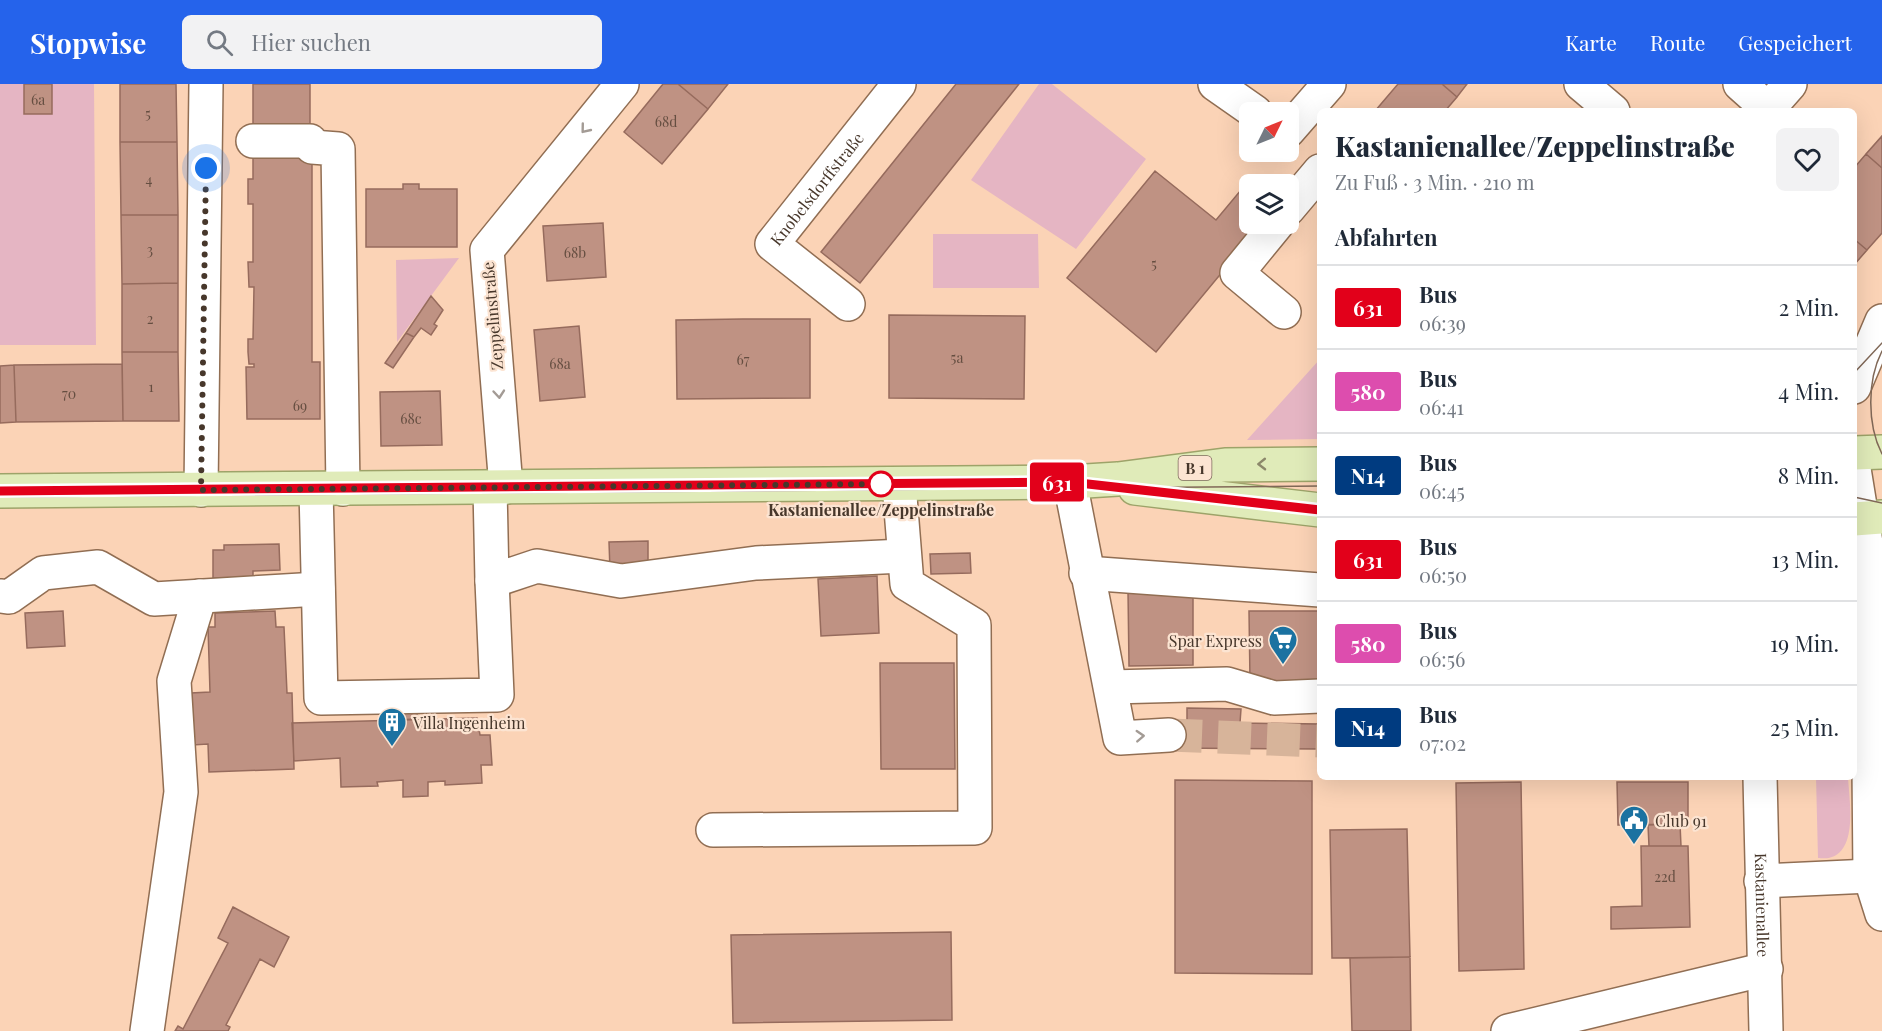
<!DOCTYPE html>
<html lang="de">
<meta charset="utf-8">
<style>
body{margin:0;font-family:"Playfair Display",serif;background:#f2f2f3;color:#1f2937;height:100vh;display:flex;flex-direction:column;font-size:22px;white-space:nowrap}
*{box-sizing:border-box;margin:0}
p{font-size:20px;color:#747a83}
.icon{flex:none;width:33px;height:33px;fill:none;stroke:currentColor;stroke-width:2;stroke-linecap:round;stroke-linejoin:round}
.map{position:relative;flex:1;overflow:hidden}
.drawer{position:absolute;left:1317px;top:24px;width:540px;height:672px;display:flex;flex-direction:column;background:#fff;border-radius:9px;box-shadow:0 6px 24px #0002}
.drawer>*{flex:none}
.badge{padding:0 12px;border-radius:4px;font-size:21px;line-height:39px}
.needle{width:39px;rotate:47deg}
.tools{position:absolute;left:1239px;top:18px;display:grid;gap:12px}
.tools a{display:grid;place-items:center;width:60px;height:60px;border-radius:9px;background:#fff;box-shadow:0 6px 24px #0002;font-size:30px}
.you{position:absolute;width:30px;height:30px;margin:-15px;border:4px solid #fff;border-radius:50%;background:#1a73e8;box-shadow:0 0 0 9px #1a73e833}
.map>.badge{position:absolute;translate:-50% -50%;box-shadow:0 0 0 3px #fff}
h2{padding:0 18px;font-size:22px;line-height:54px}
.round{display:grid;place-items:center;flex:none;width:63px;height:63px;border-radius:9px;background:#f2f2f3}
.overview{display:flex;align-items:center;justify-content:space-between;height:102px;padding:0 18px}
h1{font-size:28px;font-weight:800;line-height:45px}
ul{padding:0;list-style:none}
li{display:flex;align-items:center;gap:18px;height:84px;padding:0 18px;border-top:2px solid #e0e1e3}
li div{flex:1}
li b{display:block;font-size:22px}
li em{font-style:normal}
li .badge{min-width:66px;font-weight:700;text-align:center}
header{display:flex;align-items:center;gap:36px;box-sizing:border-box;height:84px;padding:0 30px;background:#2563eb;color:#fff}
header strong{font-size:28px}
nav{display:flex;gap:33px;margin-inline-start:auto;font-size:21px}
.search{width:420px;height:54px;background:#f2f2f3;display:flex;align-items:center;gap:15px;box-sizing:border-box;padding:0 21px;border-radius:9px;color:#747a83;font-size:22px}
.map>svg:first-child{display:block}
</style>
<header>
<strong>Stopwise</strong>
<div class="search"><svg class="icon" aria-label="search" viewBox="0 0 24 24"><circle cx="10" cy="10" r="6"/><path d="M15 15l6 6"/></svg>Hier suchen</div>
<nav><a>Karte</a><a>Route</a><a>Gespeichert</a></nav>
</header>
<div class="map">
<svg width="1882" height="947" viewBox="0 0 1882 947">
<rect width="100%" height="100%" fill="#fbd3b6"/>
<path fill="#e5b5c3" d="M0 0H94L96 261H0Z
M1039 0H1052L1146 75 1076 165 971 96Z
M933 150H1038L1039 204H933Z
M459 174 397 258 396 176Z
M1320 275V355L1247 356Z
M1816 693H1848C1849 715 1858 763 1832 773 1828 775 1821 774 1818 774Z"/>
<path fill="#bf9283" stroke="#966b5d" stroke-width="1.5" d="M24 0H52V30H24Z
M120 0H176L177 58H120Z
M253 0H310V57H253Z
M663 0H678L708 25 662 80 624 48Z
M678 0H728L708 25Z
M956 0H1019L860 199 821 168Z
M1398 0H1442L1457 13 1445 27H1375Z
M1442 0H1467L1457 13Z
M1882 52V84L1866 70Z
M253 57 312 63V278H320V335H247L246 283H254V280H249L248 268V255H253L254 203H249L248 178H253V120H248V95H253Z
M120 58H177L178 131H121Z
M1866 70 1882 84V149L1867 166 1854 155V84Z
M1155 87 1216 136 1241 106 1250 113V140H1262L1156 268 1067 194Z
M403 100H419V105H457V163H366V105H403Z
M121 131H178V199L122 200Z
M603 139 606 193 547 197 543 142Z
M1854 155 1867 166 1854 181Z
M178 199V268H122V200Z
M431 212 443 226 434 240 437 242 431 251 421 244 414 253 406 249Z
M889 231 1025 232 1024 315 889 314Z
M743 235H810V314L677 315 676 236Z
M579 242 585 313 540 317 534 246Z
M406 249 414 253 393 284 385 279Z
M122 268H178L179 337H123Z
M122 280 123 337 16 338 14 281Z
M14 281 16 338 0 339V282Z
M440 307 442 361 381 362 380 308Z
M648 457V480L610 486 609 458Z
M279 460 280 486 253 487V497L213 494V466H224V461Z
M970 469 971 489 931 490 930 470Z
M877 492 879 549 821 552 818 495Z
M1193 506V581L1129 582 1128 507Z
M63 527 65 562 27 564 25 529Z
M275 527 276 543H284L287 609H292L294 685 209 688 208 660 192 661 191 609 210 608 208 543H215V529Z
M1249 527H1320V597H1250Z
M880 579H954L955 685H881Z
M398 624H412L420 635 389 636Z
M1187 624 1241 625 1240 639 1320 640V665L1169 664 1170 637 1187 638Z
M477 634 480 651H490L492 681H481L482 699 445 701V697L428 698V712L403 713V696L377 698 378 702 341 703 340 674 294 677 292 639Z
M1175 696 1312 697V890L1175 889Z
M1521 698 1524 885 1459 887 1456 699Z
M1617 698H1688V740L1618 741Z
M1680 740 1681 762H1649L1648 741Z
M1407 745 1410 873 1332 874 1330 746Z
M1641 762H1688L1690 843 1611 845V823L1642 822Z
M233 823 289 853 274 883 260 875 226 941 230 943 228 947H175L178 942 183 945 228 859 218 854Z
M951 848 952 936 733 939 731 851Z
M1410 873 1411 947H1352L1350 874Z"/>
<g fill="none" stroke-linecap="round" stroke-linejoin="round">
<path stroke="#d7b49a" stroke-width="33" stroke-dasharray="33 16" stroke-linecap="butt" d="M1169 651 1320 657"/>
<g stroke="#916e53" stroke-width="36">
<g id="minor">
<path d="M1215 0 1255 28"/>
<path d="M1581 0 1613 27"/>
<path d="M1740 0 1768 25 1790 0"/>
<path d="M1288 47 1329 0"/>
<path d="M253 57H310"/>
<path d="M312 63 338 65 343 405"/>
<path d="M1288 125 1320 87"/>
<path d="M1277 140 1237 189 1284 228"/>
<path id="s1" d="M848 220 772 160 899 0"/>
<path d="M1854 303 1882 237"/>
<path d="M1854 385 1867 465 1870 792 1882 830"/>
<path d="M1070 398 1120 654 1169 651"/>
<path d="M506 403 487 166 622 0"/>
<path d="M490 404 492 497 537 482 621 497 756 479 903 472"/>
<path d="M316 405 321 614 497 611 492 497"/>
<path d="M201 406 206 0"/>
<path d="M1086 489 1320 506"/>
<path d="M0 512 9 513 43 489 98 483 154 515 318 505"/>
<path d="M1111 603 1227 600 1274 614 1320 612"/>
<path id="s2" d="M1760 693 1766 947"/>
<path d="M713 746 975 744 974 541 907 500 899 400"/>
<path d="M1761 797 1870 792"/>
<path d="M147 947 181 708 174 597 200 512"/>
<path d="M1508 947 1766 885"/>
</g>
</g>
<g stroke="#9da369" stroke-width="36">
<path id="major" d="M1854 369 1882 368
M1135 404 1320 426
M0 407 1070 398 1118 395 1225 381 1320 380
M1854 435 1882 433"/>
</g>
<use href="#minor" stroke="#fff" stroke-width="33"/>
<use href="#major" stroke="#e0ebb9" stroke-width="33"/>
<path stroke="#806857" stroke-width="1.5" d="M1882 267C1867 296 1867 341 1882 370
M1854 289 1882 259
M0 403 930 396
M0 413 1320 402
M1854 413 1882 419"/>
</g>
<defs><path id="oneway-chevron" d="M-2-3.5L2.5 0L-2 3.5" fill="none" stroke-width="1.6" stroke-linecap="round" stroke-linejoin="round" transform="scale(1.5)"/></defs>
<g stroke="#a39b95">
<use href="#oneway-chevron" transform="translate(585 45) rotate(129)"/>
<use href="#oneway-chevron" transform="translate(499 310) rotate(85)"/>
<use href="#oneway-chevron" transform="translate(1140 652) rotate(-3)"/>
</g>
<use stroke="#8c886b" href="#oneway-chevron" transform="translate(1262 380) rotate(179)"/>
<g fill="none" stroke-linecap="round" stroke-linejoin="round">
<g stroke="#fff" stroke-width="14">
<path id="line" d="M0 407 1070 398 1320 426"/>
</g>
<use href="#line" stroke="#e2001a" stroke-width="9"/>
<path stroke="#47372b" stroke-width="6" stroke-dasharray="0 10.8" d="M206 84 201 406 881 400"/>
</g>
<defs>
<g id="supermarket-pin" transform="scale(1.5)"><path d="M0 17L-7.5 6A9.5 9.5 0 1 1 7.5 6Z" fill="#1b72a1" stroke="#fce4d2"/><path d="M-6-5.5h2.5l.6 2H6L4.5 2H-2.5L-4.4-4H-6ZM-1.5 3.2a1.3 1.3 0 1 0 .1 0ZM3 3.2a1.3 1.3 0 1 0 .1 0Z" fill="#fff"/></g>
<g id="building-pin" transform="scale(1.5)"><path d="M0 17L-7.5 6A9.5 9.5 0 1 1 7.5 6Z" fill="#1b72a1" stroke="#fce4d2"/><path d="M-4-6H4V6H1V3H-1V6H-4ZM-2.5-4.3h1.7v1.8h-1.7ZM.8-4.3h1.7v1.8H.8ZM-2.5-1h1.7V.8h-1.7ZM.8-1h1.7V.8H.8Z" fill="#fff"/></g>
<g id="civic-pin" transform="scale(1.5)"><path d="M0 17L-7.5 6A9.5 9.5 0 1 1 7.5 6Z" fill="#1b72a1" stroke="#fce4d2"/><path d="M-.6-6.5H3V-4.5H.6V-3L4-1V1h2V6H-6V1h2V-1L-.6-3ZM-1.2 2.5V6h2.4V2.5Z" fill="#fff"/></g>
</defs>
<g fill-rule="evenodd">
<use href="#supermarket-pin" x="1283" y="556"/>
<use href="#building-pin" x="392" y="638"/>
<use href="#civic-pin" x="1634" y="736"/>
</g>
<circle fill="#fff" stroke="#e2001a" stroke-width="3" cx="881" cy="400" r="12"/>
<g text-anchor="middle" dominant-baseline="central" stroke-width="4.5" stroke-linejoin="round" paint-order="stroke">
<g font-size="14" fill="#654e41">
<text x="38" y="15">6a</text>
<text x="148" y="29">5</text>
<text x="666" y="37">68d</text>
<text x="149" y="95">4</text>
<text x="150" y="165">3</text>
<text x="575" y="168">68b</text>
<text x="1154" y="179">5</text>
<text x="150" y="234">2</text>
<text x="957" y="273">5a</text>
<text x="743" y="275">67</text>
<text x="560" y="279">68a</text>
<text x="151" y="302">1</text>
<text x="69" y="309">70</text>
<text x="300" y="321">69</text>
<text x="411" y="334">68c</text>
<text x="1665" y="792">22d</text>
</g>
<rect fill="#fce4d2" stroke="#7d6b5d" stroke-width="1.5" x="1178.5" y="372" width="33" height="24" rx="4.5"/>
<g font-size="15" font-weight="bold" fill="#47372b">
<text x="1195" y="384">B 1</text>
</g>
<g font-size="16" fill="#47372b" stroke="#fce4d2">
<text stroke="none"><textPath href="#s1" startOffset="168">Knobelsdorffstraße</textPath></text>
<text transform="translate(492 232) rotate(-95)">Zeppelinstraße</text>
<text stroke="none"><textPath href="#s2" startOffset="128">Kastanienallee</textPath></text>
</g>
<g font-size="16" font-weight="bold" fill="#47372b" stroke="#fce4d2">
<text x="881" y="425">Kastanienallee/Zeppelinstraße</text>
</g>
<g font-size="16" fill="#47372b" stroke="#fce4d2" text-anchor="start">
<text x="1262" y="556" text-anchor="end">Spar Express</text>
<text x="413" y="638">Villa Ingenheim</text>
<text x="1655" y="736">Club 91</text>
</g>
</g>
</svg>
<div class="tools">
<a><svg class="needle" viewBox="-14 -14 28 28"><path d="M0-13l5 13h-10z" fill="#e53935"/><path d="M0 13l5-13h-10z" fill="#747a83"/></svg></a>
<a><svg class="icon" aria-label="layers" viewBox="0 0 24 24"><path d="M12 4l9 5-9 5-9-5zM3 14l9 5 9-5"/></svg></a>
</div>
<div class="you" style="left:206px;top:84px"></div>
<b class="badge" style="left:1057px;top:398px;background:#e2001a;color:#fff">631</b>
<section class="drawer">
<div class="overview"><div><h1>Kastanienallee/Zeppelinstraße</h1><p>Zu Fuß · 3 Min. · 210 m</p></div><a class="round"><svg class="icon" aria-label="heart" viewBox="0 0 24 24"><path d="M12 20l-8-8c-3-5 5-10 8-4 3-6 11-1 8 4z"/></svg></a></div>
<h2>Abfahrten</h2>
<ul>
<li><span class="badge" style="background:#e2001a;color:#fff">631</span><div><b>Bus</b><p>06:39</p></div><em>2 Min.</em></li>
<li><span class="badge" style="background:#dd4dae;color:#fff">580</span><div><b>Bus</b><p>06:41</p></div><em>4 Min.</em></li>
<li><span class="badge" style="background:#003b80;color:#fff">N14</span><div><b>Bus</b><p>06:45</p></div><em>8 Min.</em></li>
<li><span class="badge" style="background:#e2001a;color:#fff">631</span><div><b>Bus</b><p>06:50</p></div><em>13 Min.</em></li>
<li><span class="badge" style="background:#dd4dae;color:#fff">580</span><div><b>Bus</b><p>06:56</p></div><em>19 Min.</em></li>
<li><span class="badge" style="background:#003b80;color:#fff">N14</span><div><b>Bus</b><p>07:02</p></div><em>25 Min.</em></li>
</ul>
</section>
</div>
